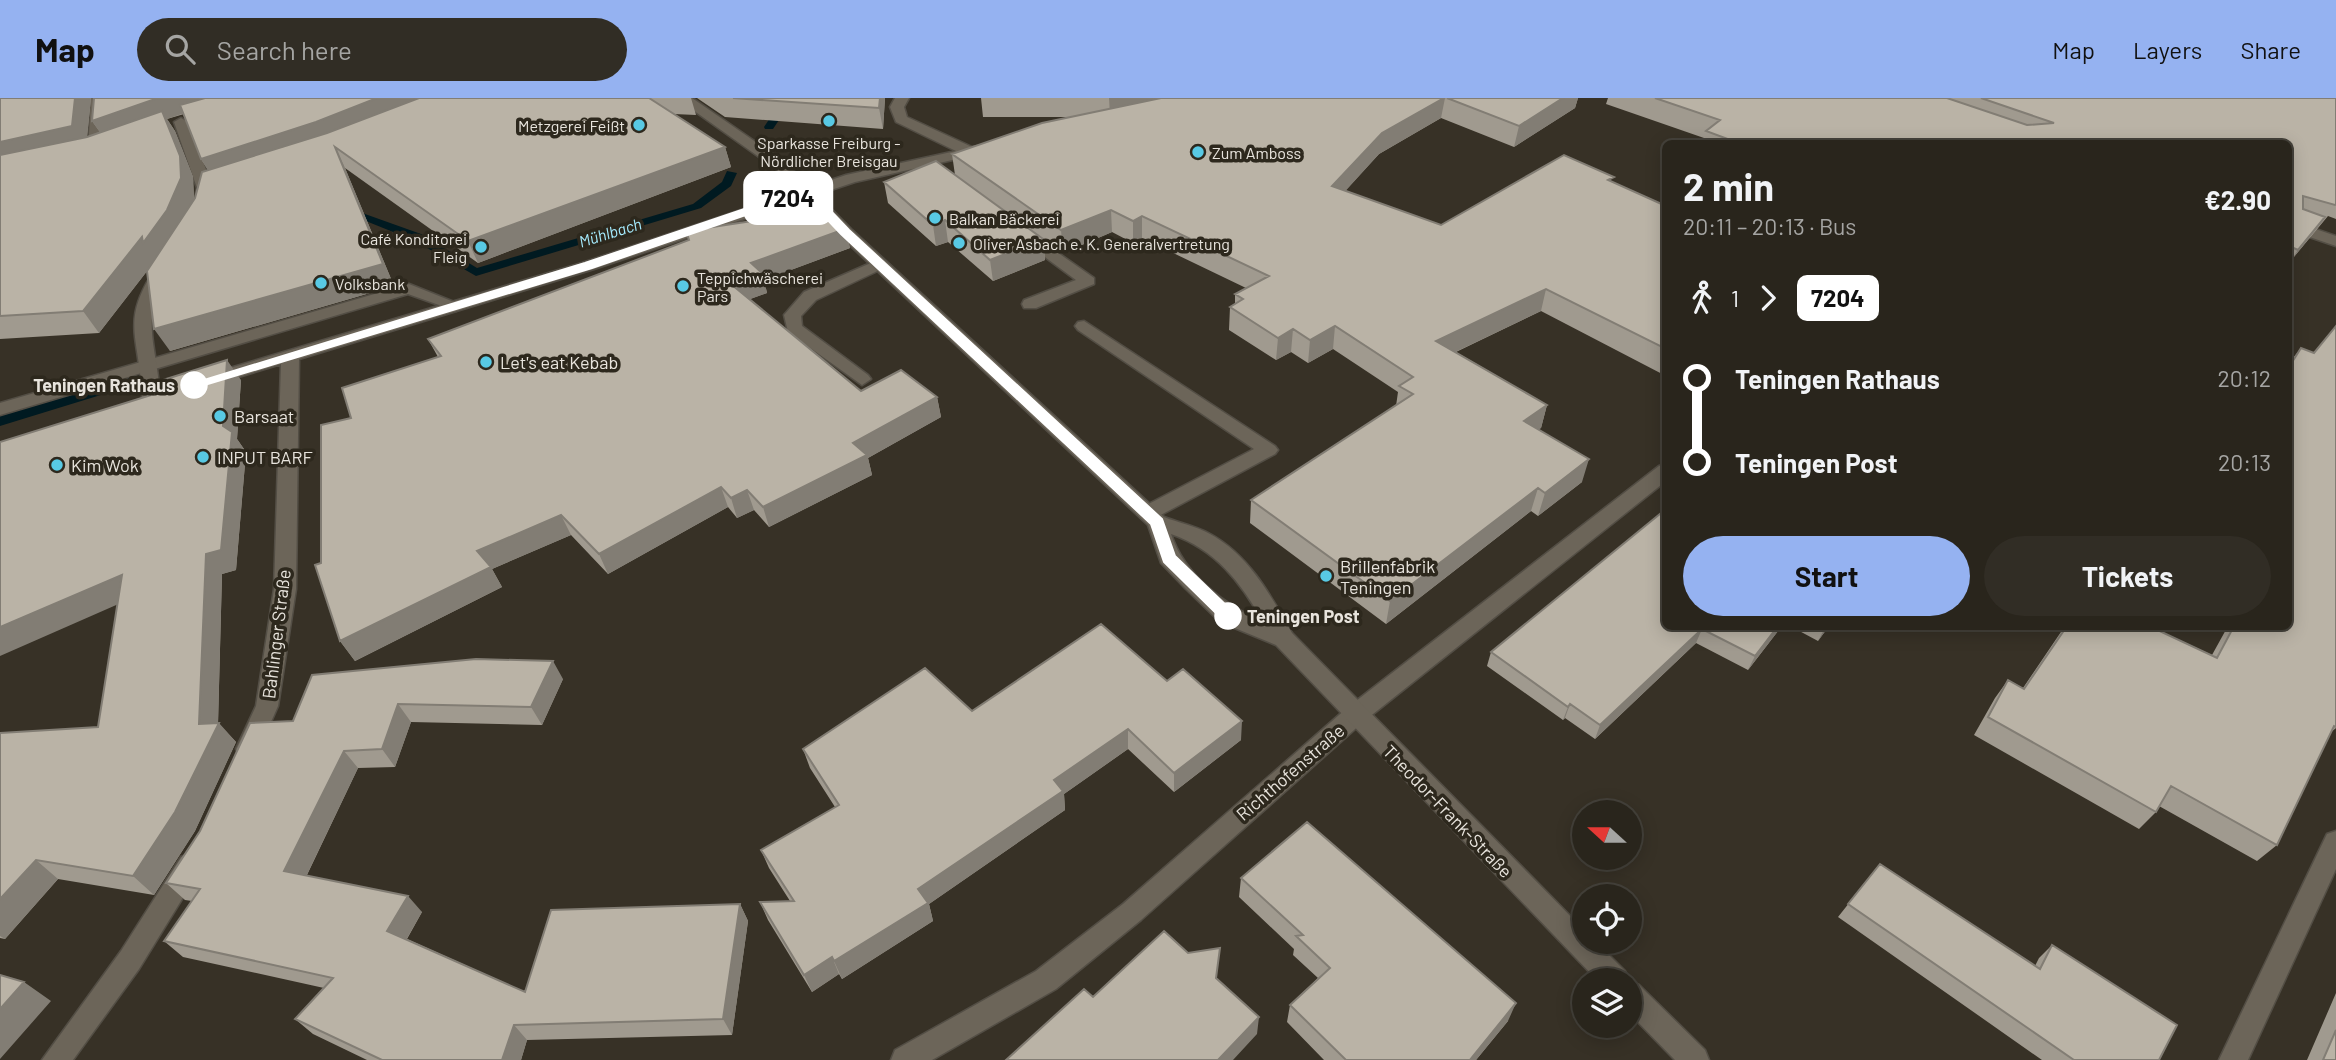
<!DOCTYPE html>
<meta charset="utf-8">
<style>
body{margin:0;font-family:Barlow,sans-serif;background:#312d25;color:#f1f3f6;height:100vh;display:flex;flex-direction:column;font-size:26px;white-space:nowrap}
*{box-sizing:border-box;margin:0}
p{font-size:23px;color:#a5a5a3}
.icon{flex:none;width:38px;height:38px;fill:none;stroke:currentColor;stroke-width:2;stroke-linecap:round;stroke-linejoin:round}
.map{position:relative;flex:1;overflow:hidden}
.drawer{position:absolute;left:1662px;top:42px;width:630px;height:490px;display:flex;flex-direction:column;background:#29251c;border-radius:10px;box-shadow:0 4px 18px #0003,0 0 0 2px #45423b}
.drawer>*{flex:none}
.badge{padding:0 14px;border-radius:10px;font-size:24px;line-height:46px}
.needle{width:46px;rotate:291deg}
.fabs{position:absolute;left:1572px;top:702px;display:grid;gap:14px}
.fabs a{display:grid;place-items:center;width:70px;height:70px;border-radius:50%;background:#29251c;box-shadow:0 4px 18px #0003,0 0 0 2px #45423b;font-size:35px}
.map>.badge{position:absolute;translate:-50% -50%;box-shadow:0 0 0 4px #fff}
.legs{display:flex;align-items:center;gap:10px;height:77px;padding:0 21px;font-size:23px}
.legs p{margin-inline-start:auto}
.summary{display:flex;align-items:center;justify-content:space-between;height:119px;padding:0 21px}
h1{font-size:38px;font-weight:700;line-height:52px}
.cta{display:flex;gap:14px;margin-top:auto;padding:14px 21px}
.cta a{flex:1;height:80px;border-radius:42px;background:#95b2f1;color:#111;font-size:28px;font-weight:700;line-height:80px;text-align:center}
.cta a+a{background:#312d25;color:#f1f3f6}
ul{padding:0 21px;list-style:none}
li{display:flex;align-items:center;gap:24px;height:84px;font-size:26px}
li i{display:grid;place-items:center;width:10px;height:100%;margin:0 9px;background:currentColor}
li i::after{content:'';width:18px;height:18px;margin:-9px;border:5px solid;border-radius:50%;background:#29251c}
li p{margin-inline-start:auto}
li:first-child i{background:linear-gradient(#0000 50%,currentColor 0)}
li:last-child i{background:linear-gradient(currentColor 50%,#0000 0)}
header{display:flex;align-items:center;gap:42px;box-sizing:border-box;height:98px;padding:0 35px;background:#95b2f1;color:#111}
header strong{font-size:33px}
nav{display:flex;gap:38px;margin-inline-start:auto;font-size:24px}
.search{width:490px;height:63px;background:#312d25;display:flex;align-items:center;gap:18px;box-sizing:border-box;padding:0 24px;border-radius:38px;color:#a5a5a3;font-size:26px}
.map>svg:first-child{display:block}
</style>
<header>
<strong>Map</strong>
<div class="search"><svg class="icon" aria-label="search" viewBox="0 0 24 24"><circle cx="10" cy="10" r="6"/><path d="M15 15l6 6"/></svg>Search here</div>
<nav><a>Map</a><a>Layers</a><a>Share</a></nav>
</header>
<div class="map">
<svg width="2336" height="962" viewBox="0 0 2336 962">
<rect width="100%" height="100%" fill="#373126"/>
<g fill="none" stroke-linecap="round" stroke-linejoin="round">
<path fill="#001a21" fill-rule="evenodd" d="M776 11 785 13 773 31H765L764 29Z
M727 73 737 75 731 88 701 110 476 178 413 142 341 113 347 110 351 111 421 136 477 170 693 106 722 84Z
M138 277 143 278 145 281 143 284 0 328V318Z"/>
<g stroke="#534e45" stroke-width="3">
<path id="lane" d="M1021 129 1094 180V186L1036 210H1024L1022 206 1024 202 1076 182 1015 137V131Z
M880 161 888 166 886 169 816 202 801 218 802 228 868 277 871 281 862 287 788 234 784 217 804 194Z
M409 186 464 208 456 213 408 196 0 317V305Z
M1084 223 1275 348 1278 352 1275 356 1155 420H1141L1138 415 1141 410 1254 351 1078 232 1075 228 1078 224Z"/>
</g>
<g stroke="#534e45" stroke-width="3">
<path id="street" d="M91 0H105L102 54 95 58 88 54Z
M895 0H909L904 9 907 19 972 49 979 48 986 52 979 56 855 84 594 171 299 261 296 491 278 608 256 658 248 661 240 658 236 651 256 608 274 491 281 266 209 288 200 282 203 278 582 165 846 77 956 53 896 24 890 9Z
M181 20 188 24 213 90 207 108H197L194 105 197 90 174 24Z
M2289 122 2336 138V148L2289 132Z
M165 163 173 168C137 223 157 241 160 300L151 306 142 300C140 236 118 224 159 165Z
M1666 366V383L1363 624 1141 822 1056 891 932 962H891L895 952 1036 873 1123 806 1347 610 1659 368Z
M2336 733V771L2248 962H2219L2327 736Z
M190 756 199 759 203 767 139 871 73 962H42L121 853 181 759Z"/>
</g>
<g stroke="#534e45" stroke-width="3">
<path id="secondary" d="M676 0H692L786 65 851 131 1164 419C1179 425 1196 428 1210 436 1249 457 1271 498 1292 535L1584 832V844H1596L1625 873 1629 882H1597L1276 547 1220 524 1185 490 1161 465 1148 427 839 137 776 71ZM1171 436C1215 451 1241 484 1263 524 1226 508 1184 477 1171 436Z
M1629 883 1639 887 1705 952 1709 962H1675L1629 915Z"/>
</g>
<use href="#lane" fill="#6c6559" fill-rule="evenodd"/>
<use href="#street" fill="#6c6559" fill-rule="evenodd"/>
<use href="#secondary" fill="#6c6559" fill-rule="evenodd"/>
</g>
<path fill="#a09a8f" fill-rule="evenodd" d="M0 0H91L87 39 100 34 92 23 94 0H691L696 17 674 16 725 49 731 69 478 165 345 70 394 188 170 253 147 173 99 235 0 241ZM184 16 201 61 208 72 194 102 193 79 175 33 167 21Z
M697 0H885L883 31 725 19Z
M981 0H1578L1575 10 1514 49 1441 20 1379 56 1345 93 1441 127 1612 84 1666 108V278L1541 213 1456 254 1547 307 1541 330 1538 331 1582 384 1538 418 1531 413 1386 526 1250 425 1251 402 1396 308 1398 294 1333 251 1308 265 1291 254 1276 262 1229 232 1230 209 1235 206V196L1246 190 1142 140 1133 145 1112 134 1063 155 1015 121 1043 141 1045 162 993 183 948 144 936 148 888 105 884 84 955 77 952 56 1073 19H983Z
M1608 0H2336V121L2328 118 2289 165V46H1702L1704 40 1606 6Z
M845 131 850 150 764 182 767 195 750 201 861 293 937 299 941 319 868 360 872 377 769 429 754 412 737 420 728 409 608 476 571 437 492 471 502 489 355 563 340 543 321 465 438 259 428 241Z
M2336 228V630L2330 635 2277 747 2257 763 2159 708 2156 714 2139 731 1974 637 1995 600 2008 582 2023 590 2065 528H2149L2212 557 2228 528H2289V265L2301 250 2314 255Z
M241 282 237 341 246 354 236 472 222 476 218 625 236 644 195 733 154 797 58 781 5 841 0 840V635L98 629 164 293Z
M1666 411 1782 528 1748 572 1696 545 1595 641 1565 620 1563 622 1487 568 1491 554Z
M1790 528H1829L1818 543Z
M563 581 542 627 411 624 395 669 358 670 307 777 422 814 407 841 525 894 740 806 748 823 732 937 527 942 521 962H367L313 936 295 921 324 890 183 859 164 843 192 803 185 802 166 785 293 623Z
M1167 583 1241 642 1174 694 1128 651 1064 696 1065 712 929 806 933 823 842 881 839 876 812 894 768 822 760 804 790 803 769 770 761 752 835 709 810 670 803 651 972 613Z
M1880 766 2035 868 2039 860 2052 847 2159 962H2042L1838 819Z
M1241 780 1508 923 1476 962H1324L1287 924 1290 907 1318 880 1293 857 1294 851 1239 799Z
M2336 895V962H2307Z"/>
<path fill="#827d74" d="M75 0H91L86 49 0 68V44Z
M158 0H245L208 7 167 21 175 33 193 79 194 101 155 163 99 235 83 213 106 43 92 23Z
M377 0H437L214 82 201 61Z
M880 0H885L883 31 879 10Z
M1109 0H1208L1110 18Z
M1444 0H1445L1441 20 1379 56 1330 110 1332 88 1382 35Z
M1563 0H1578L1575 10 1514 49 1519 28Z
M335 49 345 70 394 188 170 253 154 231Z
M725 49 731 69 478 165 468 143Z
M1111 112 1112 134 1063 155 1061 132Z
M1142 118V140L1133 145V123Z
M2325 119 2308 141 2289 165 2298 152Z
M945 122 948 144 936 148 933 127Z
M845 131 850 150 764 182 767 195 737 206 731 186 751 165Z
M1043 141 1045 162 993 183 990 162Z
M1546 191 1541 213 1432 265 1436 243Z
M1335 228 1333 251 1308 265 1310 242Z
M1293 231 1291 254 1276 262 1278 240Z
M227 262 241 282 237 341 246 354 236 472 222 476 218 627 219 625 236 644 195 733 154 797 133 778 199 626 206 456 223 328Z
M937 299 941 319 868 360 872 377 769 429 763 409 853 345Z
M1547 307 1541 330 1518 346 1524 323Z
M1589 361 1582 384 1538 418 1545 395Z
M721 389 728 409 608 476 599 456Z
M1538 390 1531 413 1386 526 1390 503Z
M747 392 754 412 737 420 731 400Z
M561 417 571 437 492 471 502 489 355 563 340 543 477 453Z
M122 477 139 497 0 558V529Z
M1778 528H1782L1748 572 1755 558Z
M1826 528H1829L1818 543Z
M1702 531 1696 545 1595 641 1600 627Z
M553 563 563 581 542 627 531 609Z
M398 606 411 624 395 669 382 651Z
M1570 606 1565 620 1563 622 1568 609Z
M1242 623 1241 642 1174 694V675Z
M1128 631V651L1064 696 1065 712 929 806 933 823 842 881 834 863 918 791 1054 682Z
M344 653 358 670 301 789 284 773Z
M36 762 58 781 5 841 0 838V801Z
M408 798 422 814 402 849 387 833Z
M740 806 748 823 732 937 723 921Z
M832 859 839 876 812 894 804 877Z
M24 884 51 903 0 961V911Z
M1516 905 1508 923 1476 962H1470Z
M1259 919 1257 936 1233 962H1218Z
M514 927 527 942 521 962H502Z"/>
<path fill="#bab3a6" stroke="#827d74" stroke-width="2" d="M0 0H75L72 28 0 44Z
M94 0H158L92 23Z
M205 0H377L316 24 201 61 180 7Z
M419 0H649L725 49 468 143 335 49 383 166 154 231 147 173 195 100 202 74 327 35Z
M733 0H880L879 10Z
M1161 0H1444L1382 35 1332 88 1441 127 1564 57 1614 79 1608 82 1666 108V251L1546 191 1436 243 1547 307 1524 323 1589 361 1545 395 1538 390 1390 503 1251 402 1413 296 1399 288 1413 279 1335 228 1310 242 1293 231 1278 240 1230 209 1243 201 1235 196 1269 178 1142 118 1133 123 1111 112 1061 132 952 56 1042 25Z
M1447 0H1563L1519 28Z
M1655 0H1947L2027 27 2054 25 1981 0H2336V106L2335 107 2303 98V111L2325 119 2298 152 2289 148V46H1964L1957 43 1954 46H1741L1706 33 1720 22Z
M162 13 180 58 181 80 167 112 143 145 142 139 83 213 0 218V57L87 39Z
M936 63 1043 141 990 162 945 122 933 127 884 84Z
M826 112 845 131 751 165 762 175 731 186 861 293 901 272 937 299 853 345 867 357 763 409 747 392 731 400 721 389 599 456 561 417 477 453 491 469 340 543 315 467 321 465V327L351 320 342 290 441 258 428 241 689 142 686 133Z
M2336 228V629L2334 628 2277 747 2171 688 2156 714 1988 619 2008 582 2024 591 2067 528H2149L2217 560 2234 528H2289V269L2301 250 2314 255Z
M227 262 223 328 232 334 221 452 206 456 199 626 219 625 175 714 133 778 36 762 0 801V635L98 629 122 477 0 529V344L164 293 163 282Z
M1666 411V528H1778L1755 558 1702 531 1600 627 1570 606 1568 609 1491 554Z
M1101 526 1167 583 1183 571 1242 623 1174 675 1128 631 1054 682 1063 693 918 791 928 805 834 863 832 859 804 877 760 804 794 803 761 752 839 707 803 651 925 570 972 613Z
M476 561 553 563 531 609 398 606 382 651 344 653 284 773 408 798 387 833 525 894 551 812 740 806 723 921 514 927 502 962H382L295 921 333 880 164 843 200 791 166 785 200 733 250 625 293 623 312 577Z
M1307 724 1516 905 1470 962H1346L1290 907 1330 870 1296 838 1303 837 1241 780Z
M1880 766 2040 871 2052 847 2177 927 2159 962H2074L1848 806Z
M1164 833 1188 855 1220 850 1216 880 1259 919 1218 962H1006L1084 891 1093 899Z
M0 877 24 884 0 911Z
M2336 932V962H2323Z"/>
<path fill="#fff" stroke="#fff" stroke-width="2" d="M803 91H810L849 132 1162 421 1175 458 1233 514V522H1223L1164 464 1151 426 841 136 804 97 592 170 198 289 188 287 585 165Z"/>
<g fill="#58c9e4" stroke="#2d281d" stroke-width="2.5">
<circle cx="829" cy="23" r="7"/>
<circle cx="639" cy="27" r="7"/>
<circle cx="1198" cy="54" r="7"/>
<circle cx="935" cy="120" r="7"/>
<circle cx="959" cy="145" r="7"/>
<circle cx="481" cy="149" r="7"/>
<circle cx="321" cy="185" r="7"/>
<circle cx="683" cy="188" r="7"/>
<circle cx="486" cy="264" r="7"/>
<circle cx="220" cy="318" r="7"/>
<circle cx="203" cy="359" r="7"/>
<circle cx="57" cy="367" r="7"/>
<circle cx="1326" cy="478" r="7"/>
</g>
<g fill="#fff" stroke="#fff" stroke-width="3.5">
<circle cx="194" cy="287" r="12"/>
<circle cx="1228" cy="518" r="12"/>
</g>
<g text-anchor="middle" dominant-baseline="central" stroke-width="7" stroke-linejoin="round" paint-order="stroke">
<g font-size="16" fill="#e8e4dd" stroke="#2d281d" text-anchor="start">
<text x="625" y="27" text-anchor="end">Metzgerei Feißt</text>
<text x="829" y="44" text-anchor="middle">Sparkasse Freiburg -<tspan x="829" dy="18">Nördlicher Breisgau</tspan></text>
<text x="1212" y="54">Zum Amboss</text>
<text x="949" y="120">Balkan Bäckerei</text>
<text x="467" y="140" text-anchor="end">Café Konditorei<tspan x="467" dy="18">Fleig</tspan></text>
<text x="973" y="145">Oliver Asbach e. K. Generalvertretung</text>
<text x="697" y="179">Teppichwäscherei<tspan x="697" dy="18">Pars</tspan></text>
<text x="335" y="185">Volksbank</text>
</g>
<g font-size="16" font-style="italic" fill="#a6ecff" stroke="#2d281d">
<text transform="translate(610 134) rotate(-17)">Mühlbach</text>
</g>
<g font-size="18" fill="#e8e4dd" stroke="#2d281d" text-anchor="start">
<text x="500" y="264">Let's eat Kebab</text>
<text x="234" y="318">Barsaat</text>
<text x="217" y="359">INPUT BARF</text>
<text x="71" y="367">Kim Wok</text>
<text x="1340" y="468">Brillenfabrik<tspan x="1340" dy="21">Teningen</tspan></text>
</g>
<g font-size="18" font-weight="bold" fill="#e8e4dd" stroke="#2d281d" text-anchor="end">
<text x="175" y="287">Teningen Rathaus</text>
<text x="1247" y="518" text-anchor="start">Teningen Post</text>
</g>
<g font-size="18" fill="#e8e4dd" stroke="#2d281d">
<text transform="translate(276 536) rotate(-83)">Bahlinger Straße</text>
<text transform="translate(1290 674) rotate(-41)">Richthofenstraße</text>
<text transform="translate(1448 713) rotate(46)">Theodor-Frank-Straße</text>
</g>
</g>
</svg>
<div class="fabs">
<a><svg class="needle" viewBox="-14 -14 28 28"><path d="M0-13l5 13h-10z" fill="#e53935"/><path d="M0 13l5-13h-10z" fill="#a5a5a3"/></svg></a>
<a><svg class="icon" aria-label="locate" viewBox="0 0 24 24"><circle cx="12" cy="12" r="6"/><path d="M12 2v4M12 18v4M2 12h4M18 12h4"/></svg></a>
<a><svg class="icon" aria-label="layers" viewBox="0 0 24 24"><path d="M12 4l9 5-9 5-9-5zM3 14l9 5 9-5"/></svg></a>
</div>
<b class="badge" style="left:788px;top:100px;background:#fff;color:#111">7204</b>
<section class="drawer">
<div class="summary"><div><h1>2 min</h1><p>20:11 – 20:13 · Bus</p></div><b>€2.90</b></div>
<div class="legs"><svg class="icon" aria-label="walk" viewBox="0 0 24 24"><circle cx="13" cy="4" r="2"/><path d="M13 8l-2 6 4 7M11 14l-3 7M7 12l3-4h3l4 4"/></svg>1<svg class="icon" aria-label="forward" viewBox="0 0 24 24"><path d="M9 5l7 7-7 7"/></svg><b class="badge" style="background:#fff;color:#111">7204</b></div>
<ul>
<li><i style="color:#fff"></i><b>Teningen Rathaus</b><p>20:12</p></li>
<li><i style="color:#fff"></i><b>Teningen Post</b><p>20:13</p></li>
</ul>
<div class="cta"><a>Start</a><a>Tickets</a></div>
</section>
</div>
